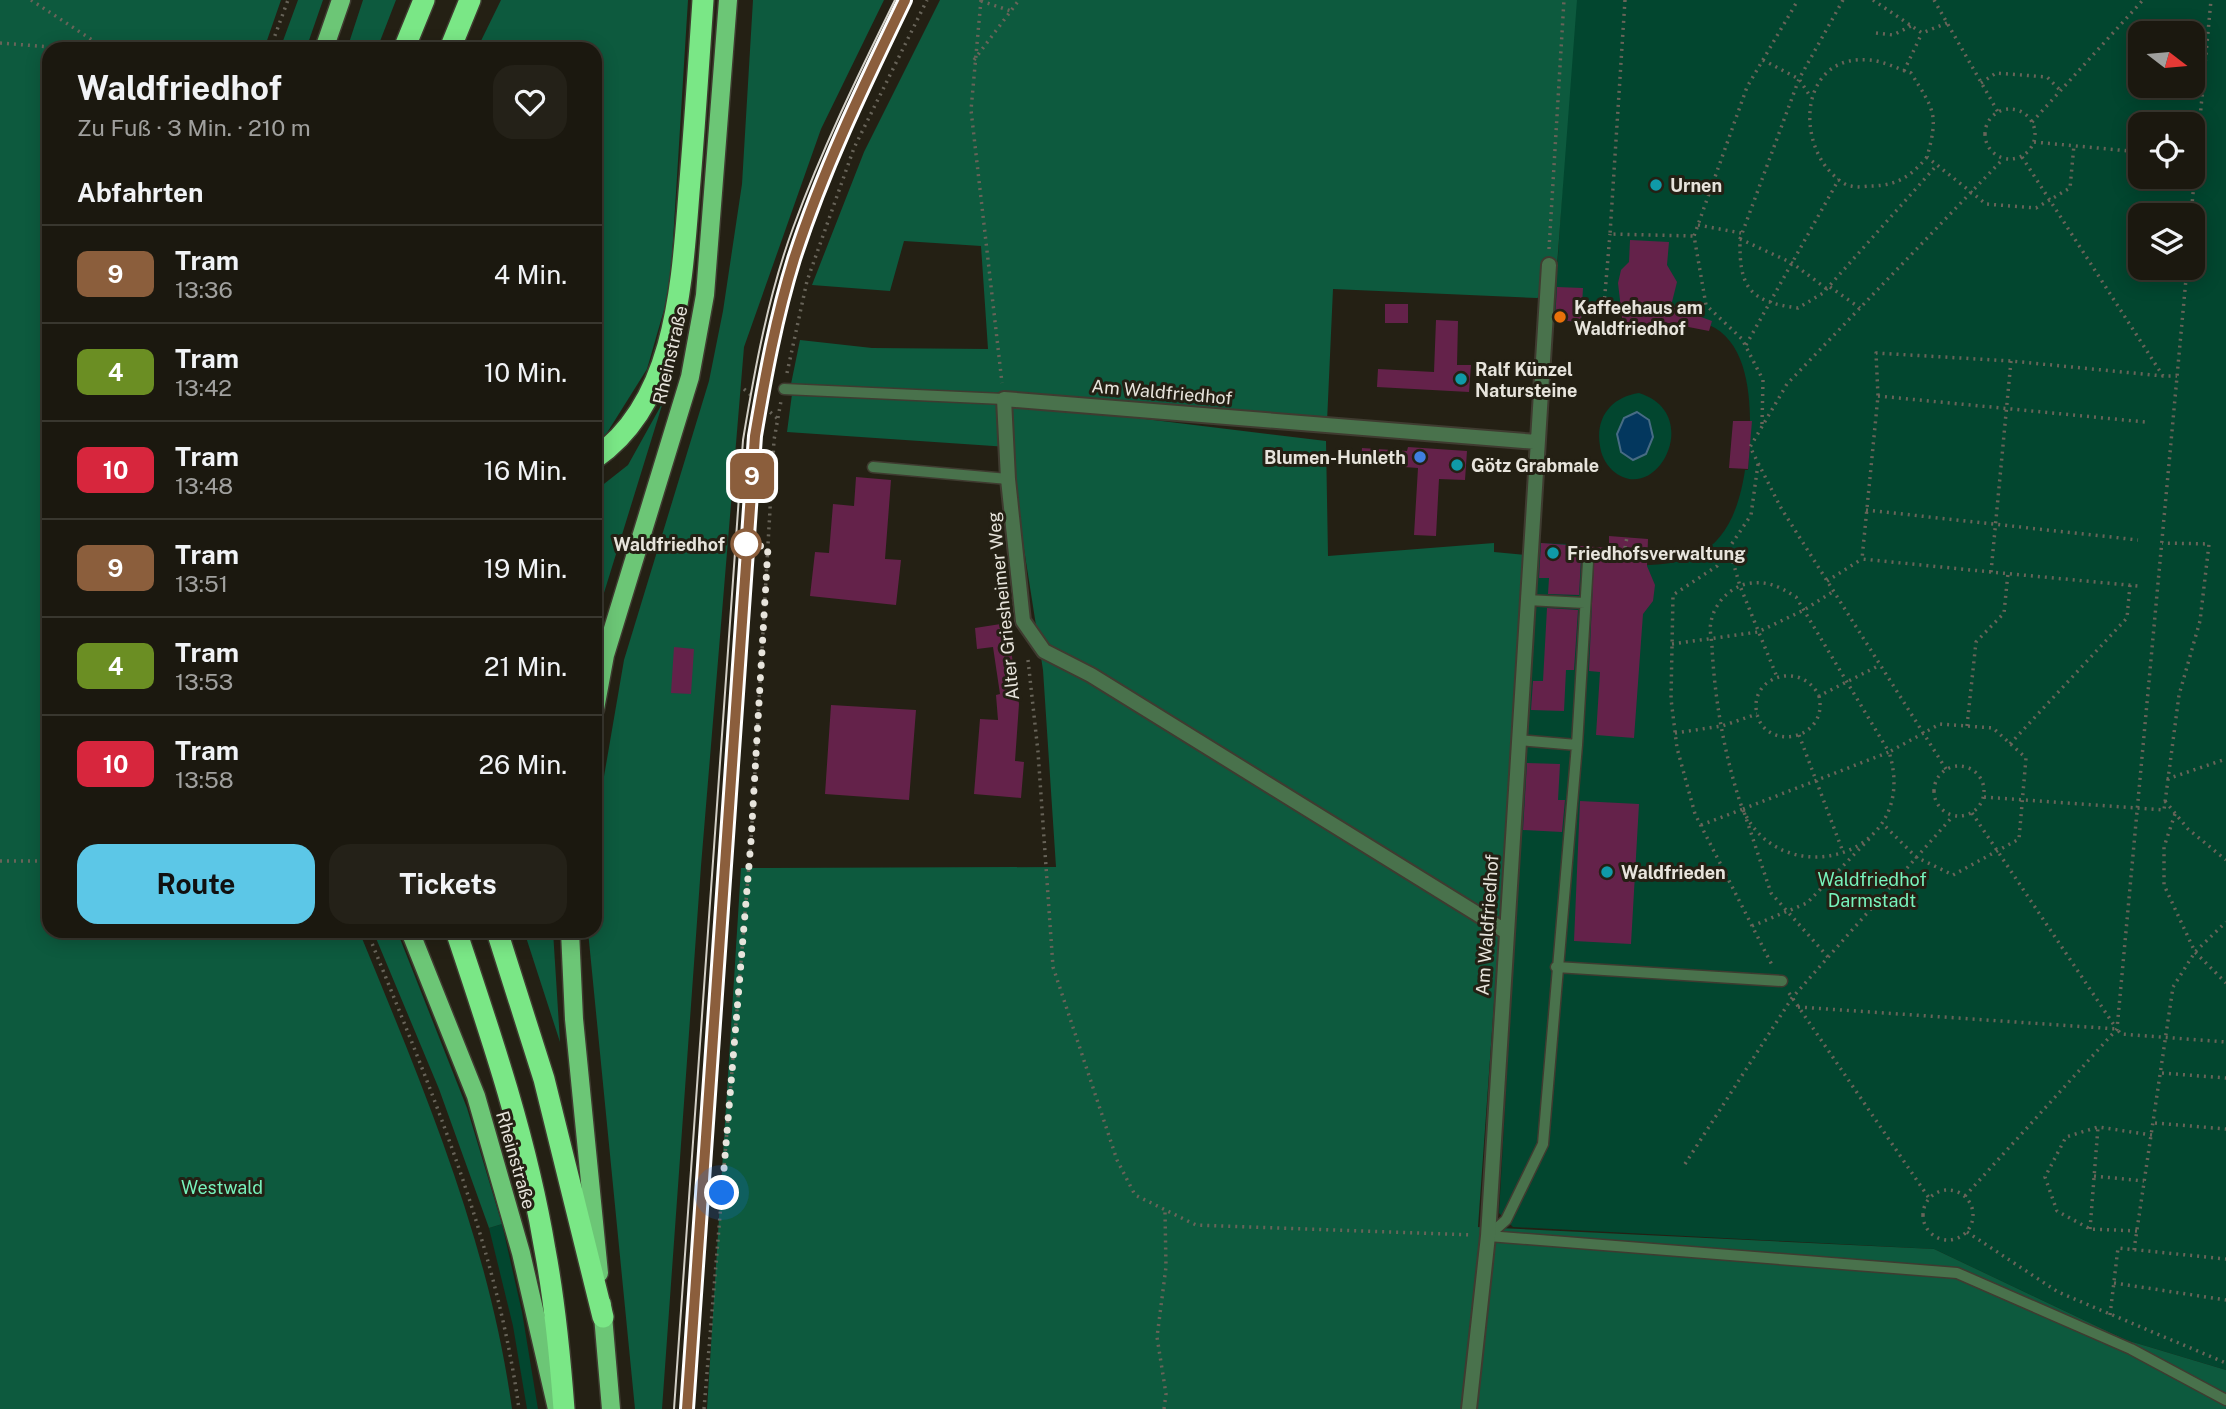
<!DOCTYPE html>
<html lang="de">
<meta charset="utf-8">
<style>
body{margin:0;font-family:"Public Sans",sans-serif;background:#242118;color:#f1f3f6;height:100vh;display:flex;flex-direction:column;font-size:26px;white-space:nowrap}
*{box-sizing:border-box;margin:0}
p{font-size:23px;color:#a0a09e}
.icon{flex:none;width:38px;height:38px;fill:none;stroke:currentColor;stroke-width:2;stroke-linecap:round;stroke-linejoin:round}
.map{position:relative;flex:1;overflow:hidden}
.drawer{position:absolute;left:42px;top:42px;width:560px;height:896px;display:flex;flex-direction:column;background:#1b180f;border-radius:21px;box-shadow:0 4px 18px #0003,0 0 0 2px #39372f}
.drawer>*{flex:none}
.badge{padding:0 14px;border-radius:10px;font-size:24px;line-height:46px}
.needle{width:46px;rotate:106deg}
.fabs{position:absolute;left:2128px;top:21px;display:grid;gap:14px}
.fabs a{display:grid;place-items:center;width:77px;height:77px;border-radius:14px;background:#1b180f;box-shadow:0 4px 18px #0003,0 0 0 2px #39372f;font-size:35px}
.you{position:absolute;width:35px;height:35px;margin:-18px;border:5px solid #fff;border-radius:50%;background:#1a73e8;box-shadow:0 0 0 10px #1a73e833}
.map>.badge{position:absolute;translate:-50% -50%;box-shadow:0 0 0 4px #fff}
h2{padding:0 35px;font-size:26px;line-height:63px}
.round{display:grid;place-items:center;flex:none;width:74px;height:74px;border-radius:21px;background:#242118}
.headline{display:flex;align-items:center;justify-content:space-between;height:119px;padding:0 35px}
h1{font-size:33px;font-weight:700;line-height:52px}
.action{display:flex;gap:14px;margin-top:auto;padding:14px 35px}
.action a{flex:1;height:80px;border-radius:21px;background:#5cc7e7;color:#111;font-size:28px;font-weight:700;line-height:80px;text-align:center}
.action a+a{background:#242118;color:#f1f3f6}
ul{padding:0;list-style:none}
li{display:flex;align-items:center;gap:21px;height:98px;padding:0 35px;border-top:2px solid #39372f}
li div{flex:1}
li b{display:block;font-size:26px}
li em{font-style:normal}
li .badge{min-width:77px;font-weight:700;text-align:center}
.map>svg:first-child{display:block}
</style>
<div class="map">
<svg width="2226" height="1409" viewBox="0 0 2226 1409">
<rect width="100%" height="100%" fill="#242014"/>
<path fill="#02462f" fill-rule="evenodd" d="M1574 0H2226V1370L2126 1340 1934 1249 1513 1227 1499 1213 1537 543 1569 544V561C1658 566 1728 584 1745 470H1748C1751 429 1758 346 1709 325 1700 321 1688 320 1678 318 1646 311 1615 306 1583 303L1581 322 1554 320ZM2140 33H2193V86H2140ZM2140 124H2193V177H2140ZM2140 215H2193V268H2140Z
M1639 393C1706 414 1655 509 1612 470 1606 464 1601 455 1600 446 1595 418 1611 397 1639 393Z
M502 1224 522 1312 538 1409H527L513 1326 489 1228Z"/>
<path fill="#0d5a3e" d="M0 0H281L264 49H49V931H359C423 1087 489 1241 512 1409H0Z
M298 0H323L306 49H280Z
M363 0H396L377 49H347Z
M501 0H688L670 289 647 369 605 436 595 442V49H477Z
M753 0H884L821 129 744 347 701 866 662 1409H635L588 931H595V860L602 788 624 660 709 381 723 311 742 184Z
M940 0H1577L1555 292 1537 298 1333 289 1327 422 990 395 791 384 800 340 872 348 988 349 981 246 904 241 890 291 812 285 864 152Z
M792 394 1006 402 1326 441 1328 556 1494 543V552L1526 555 1478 1227 1934 1249 2126 1340 2226 1370V1409H707L741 868 1056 867 1043 670 1008 447 787 432Z
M663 402 595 622V491L628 465Z
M373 931H397L467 1108 502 1224 489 1228 439 1089Z
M524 931H553L560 1042Z"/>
<path fill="#03375e" stroke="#476b84" stroke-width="2" d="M1637 412 1649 420 1653 437 1646 454 1633 460 1621 452 1617 434 1624 418Z"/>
<path fill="#64224a" d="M1630 240 1669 242 1667 265 1677 282 1671 306 1712 321 1709 331 1663 322V328L1623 326 1618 283 1621 270 1629 262Z
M1557 287 1583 288 1581 322 1555 320Z
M1385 304H1408V323H1385Z
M1436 320 1458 321 1457 365H1471L1469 392 1377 387 1378 369 1434 372Z
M1733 421H1752L1748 469 1729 468Z
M1408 447 1467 451 1465 480 1439 479 1436 536 1414 535 1418 468 1361 464 1362 448 1407 451Z
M856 477 891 480 885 559 901 560 896 605 810 596 815 552 829 553 833 504 854 506Z
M1609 536 1648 539 1647 566 1655 585 1653 601 1643 614 1634 738 1596 735 1600 672 1589 671 1594 558 1588 555 1581 559 1579 595 1548 594 1549 578H1539L1541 543 1609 548Z
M1547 608 1578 610 1574 670H1566L1564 711 1531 710 1533 681H1543Z
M1007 623 1019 704 1015 761 1024 762 1021 798 974 794 980 719 998 720 996 695 1000 694 993 647 977 649 975 628Z
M674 647 694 649 691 694 671 693Z
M831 705 916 710 909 800 825 794Z
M1527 763 1560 764 1558 800H1565L1562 832 1523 830Z
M1580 801 1639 804 1631 944 1574 941Z"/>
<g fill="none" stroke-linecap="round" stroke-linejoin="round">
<g stroke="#3f3b30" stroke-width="13">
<path id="lane" d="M784 389 1004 399
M873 467 1008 479
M1527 600 1585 603
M1518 740 1577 745
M1556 967 1782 981
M1488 1236 1957 1273 2131 1349 2226 1400
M1488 1236 1506 1220 1543 1144 1577 745 1588 562"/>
</g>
<g stroke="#3f3b30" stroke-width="18">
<path id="street" d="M1505 931 1091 675 1044 651 1023 621 1008 479 1004 399 1537 442
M1469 1409 1488 1236 1549 265"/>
</g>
<g stroke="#3f3b30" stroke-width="21">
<path id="primary" d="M324 49 341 0
M595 709 605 655 690 377 705 295 728 0
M410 931 476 1096 521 1253 557 1409
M570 931 574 1019 599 1273
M602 1304 611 1409"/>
</g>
<g stroke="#3f3b30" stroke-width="24">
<path id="highway" d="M404 49 424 0
M450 49 470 0
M595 458C680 400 682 273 690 181 695 120 699 60 703 0
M456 931C491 1035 527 1141 545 1250 555 1303 560 1356 564 1409
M497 931 544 1079 603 1317"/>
</g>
<path stroke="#686459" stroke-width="3.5" stroke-dasharray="2 5" stroke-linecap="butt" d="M31 0 106 49
M981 0 971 110 1002 383
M1625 0 1610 234 1694 236
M1843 0 1799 79 1740 239C1739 287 1749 302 1798 308L1823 293 1937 165
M1873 0 1922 33 1947 23
M1934 0 1998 112
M981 1 1011 11
M1876 33 1893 35 1911 26
M0 43 76 49
M270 49 288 0
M974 60 1019 0
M1763 60 1799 79 1810 96
M1904 71 1922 33
M1981 83 1996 73 2047 77 2061 91
M1985 134a25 25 0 1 1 50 0a25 25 0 1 1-50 0Z
M2032 122 2143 0
M2034 142 2140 152
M1927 157C1911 176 1898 185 1873 186 1866 186 1858 188 1851 186 1842 185 1832 174 1826 167 1796 127 1806 54 1870 60 1883 61 1898 69 1911 73 1934 110 1939 114 1927 157L1986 204 2036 208 2070 188 2074 145
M2022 157 2163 376H2177
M2191 215 2211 0
M1698 225 1741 233
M1740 239 1792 263 1827 289
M1549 249 1564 0
M1830 287 1860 308
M1604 305 1610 234
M1642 327 1643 320
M1746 345 1839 179
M2011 361 1991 572 2138 586
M787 373 807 281 854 148 927 0
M744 389 778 419
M1878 396 2145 422
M1762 424 1763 380 1742 339 1706 305 1694 236 1747 87 1798 0
M1758 464 1751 515 1717 566 1673 595 1671 699 1677 748 1695 814 1772 965
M1866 510 2138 540
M1625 548 1627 537
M1729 548 1740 586 1777 677
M1991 572 1862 559 1878 396 1876 353 2011 361 2163 376
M1827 581 1862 559
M1672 644 1758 632 1804 610 1834 591
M1028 660 1038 752 1053 967 1117 1160 1135 1195 1196 1225 1472 1235
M1819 696C1829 740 1766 752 1757 714 1748 676 1802 660 1819 696L1880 665
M1967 726 1976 642 2004 613 2008 573
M1675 733 1722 726 1757 714
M1799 735 1843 852
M2010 744 2127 618 2130 585
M1934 791a25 25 0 1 1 50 0a25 25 0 1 1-50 0Z
M1946 769 1781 508 1750 447 1787 384 2003 159
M2167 779 2226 759
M1984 797 2164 810 2179 695 2200 621 2209 544 2162 543
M2165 801 2188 829 2226 860
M1743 809 1889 752 1796 597C1779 586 1766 580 1746 584 1729 588 1714 604 1711 622 1709 630 1712 640 1712 648 1715 701 1724 752 1740 802 1773 898 1923 860 1889 752L1940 724 1993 728 2026 758 2019 839 1953 875 1916 857 1883 824
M1972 813 2116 1028
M2175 814 2164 847V885L2195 952 2226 983
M1701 825 1743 809 1771 893 1828 957
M0 861H49
M1752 926 1807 903 1871 837
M367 931C430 1087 496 1241 519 1409
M1789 993 1929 1198
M1798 1007 2117 1029 2121 1034 2226 1042
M2162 1073 2226 1078
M2155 1123 2226 1129
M1685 1164 1792 998 1953 816
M2094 1176 2144 1181
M1923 1215a25 25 0 1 1 50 0a25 25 0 1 1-50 0Z
M1965 1196 2117 1029 2187 268
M2090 1229 2098 1127
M2137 1231 2090 1229 2057 1211 2045 1177 2066 1137 2098 1127 2152 1135
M1967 1232 2058 1292 2226 1363
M2134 1250 2173 987 2195 952 2226 922
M2114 1283 2226 1300
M2110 1315 2118 1248 2226 1259
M704 1409 751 841 774 440 781 401
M1164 1409 1166 1394 1157 1337 1166 1267 1165 1212"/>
<use href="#lane" stroke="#49724c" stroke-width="10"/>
<use href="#street" stroke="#49724c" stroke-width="14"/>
<use href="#primary" stroke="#6cc676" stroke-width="18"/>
<use href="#highway" stroke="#7ae786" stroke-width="21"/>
<path stroke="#d2cfc6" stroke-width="2" d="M674 1409 743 440C755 368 768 296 793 228 822 149 858 75 895 0
M687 1409 755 436C770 349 789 264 822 182"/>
</g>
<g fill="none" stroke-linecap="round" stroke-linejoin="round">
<g stroke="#fff" stroke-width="16">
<path id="line" d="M687 1409 755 436C765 377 776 317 794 259 823 169 864 85 905 0"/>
</g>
<use href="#line" stroke="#8b5e3c" stroke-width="10"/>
<path stroke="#e7e4dc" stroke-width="7" stroke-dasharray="0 12.6" d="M722 1193 751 841 768 547 746 544"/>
</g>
<g fill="#0f9aa8" stroke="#242014" stroke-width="2.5">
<circle cx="1656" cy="185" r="7"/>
<circle cx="1461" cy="379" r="7"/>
<circle cx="1457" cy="465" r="7"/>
<circle cx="1553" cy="553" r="7"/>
<circle cx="1607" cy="872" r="7"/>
</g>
<circle fill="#e8710a" stroke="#242014" stroke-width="2.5" cx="1560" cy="317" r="7"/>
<circle fill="#3f7fe0" stroke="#242014" stroke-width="2.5" cx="1420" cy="457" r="7"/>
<circle fill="#fff" stroke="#8b5e3c" stroke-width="3.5" cx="746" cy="544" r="14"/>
<g text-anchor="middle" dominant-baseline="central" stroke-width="6" stroke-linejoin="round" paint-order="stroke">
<g font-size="18" font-weight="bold" fill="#e7e4dc" stroke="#242014" text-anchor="start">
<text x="1670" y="185">Urnen</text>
<text x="1574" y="307">Kaffeehaus am<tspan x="1574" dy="21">Waldfriedhof</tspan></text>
<text x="1475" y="369">Ralf Künzel<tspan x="1475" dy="21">Natursteine</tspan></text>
<text x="1406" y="457" text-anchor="end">Blumen-Hunleth</text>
<text x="1471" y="465">Götz Grabmale</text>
<text x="1567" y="553">Friedhofsverwaltung</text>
<text x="1621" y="872">Waldfrieden</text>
</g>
<g font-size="18" fill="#e7e4dc" stroke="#242014">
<text transform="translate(670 355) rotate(-77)">Rheinstraße</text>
<text transform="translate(1162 392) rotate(5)">Am Waldfriedhof</text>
<text transform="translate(1003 606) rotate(-96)">Alter Griesheimer Weg</text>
<text transform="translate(1487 925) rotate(-86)">Am Waldfriedhof</text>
<text transform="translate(516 1160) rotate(74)">Rheinstraße</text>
</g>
<g font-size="18" font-weight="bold" fill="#e7e4dc" stroke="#242014" text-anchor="end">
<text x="725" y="544">Waldfriedhof</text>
</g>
<g font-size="18" fill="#77f3bc" stroke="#242014">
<text x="1872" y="879">Waldfriedhof<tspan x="1872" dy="21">Darmstadt</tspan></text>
<text x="222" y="1187">Westwald</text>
</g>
</g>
</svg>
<div class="fabs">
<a><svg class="needle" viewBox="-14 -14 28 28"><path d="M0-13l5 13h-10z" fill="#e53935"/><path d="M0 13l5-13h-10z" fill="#a0a09e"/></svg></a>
<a><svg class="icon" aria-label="locate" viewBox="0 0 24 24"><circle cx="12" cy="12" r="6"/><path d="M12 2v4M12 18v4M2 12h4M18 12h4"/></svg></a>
<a><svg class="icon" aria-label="layers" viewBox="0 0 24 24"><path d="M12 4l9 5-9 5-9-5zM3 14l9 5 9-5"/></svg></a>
</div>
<div class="you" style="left:722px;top:1193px"></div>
<b class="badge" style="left:752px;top:476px;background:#8b5e3c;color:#fff">9</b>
<section class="drawer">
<div class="headline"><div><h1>Waldfriedhof</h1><p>Zu Fuß · 3 Min. · 210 m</p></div><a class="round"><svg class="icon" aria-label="heart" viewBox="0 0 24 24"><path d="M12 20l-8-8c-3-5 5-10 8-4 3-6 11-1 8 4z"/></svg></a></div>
<h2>Abfahrten</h2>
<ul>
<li><span class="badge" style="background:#8b5e3c;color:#fff">9</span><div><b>Tram</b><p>13:36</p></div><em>4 Min.</em></li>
<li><span class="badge" style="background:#6b8e23;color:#fff">4</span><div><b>Tram</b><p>13:42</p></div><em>10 Min.</em></li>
<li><span class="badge" style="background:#d7263d;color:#fff">10</span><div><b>Tram</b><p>13:48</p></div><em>16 Min.</em></li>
<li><span class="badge" style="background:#8b5e3c;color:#fff">9</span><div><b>Tram</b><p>13:51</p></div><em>19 Min.</em></li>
<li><span class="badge" style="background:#6b8e23;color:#fff">4</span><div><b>Tram</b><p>13:53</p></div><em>21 Min.</em></li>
<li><span class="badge" style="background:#d7263d;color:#fff">10</span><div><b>Tram</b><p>13:58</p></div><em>26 Min.</em></li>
</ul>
<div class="action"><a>Route</a><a>Tickets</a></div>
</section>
</div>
